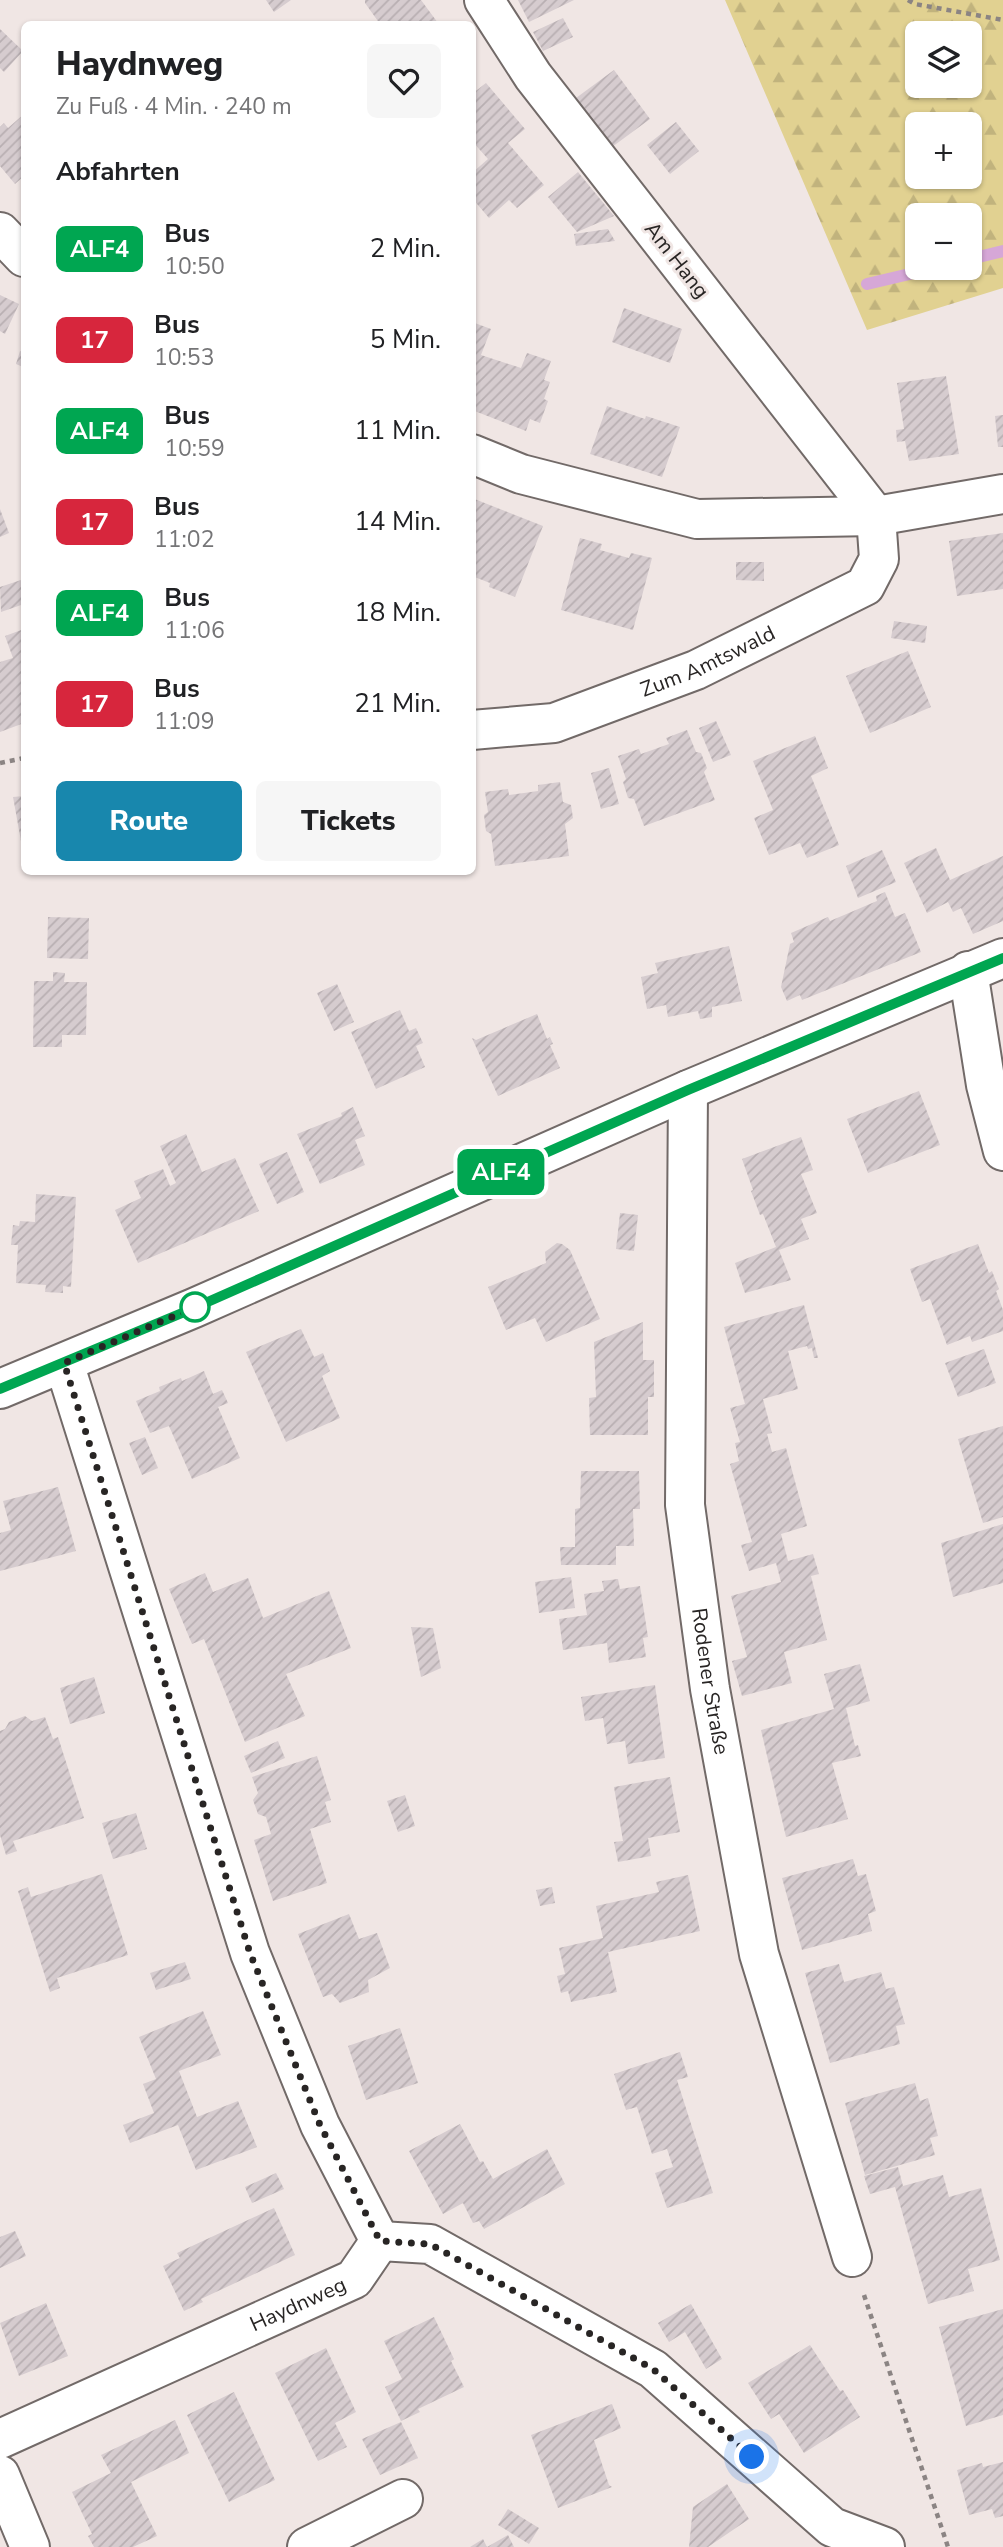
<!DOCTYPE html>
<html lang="de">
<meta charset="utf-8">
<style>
body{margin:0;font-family:"Nunito Sans",sans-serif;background:#f6f6f6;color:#202124;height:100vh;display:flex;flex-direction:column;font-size:26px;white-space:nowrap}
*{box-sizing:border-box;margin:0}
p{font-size:23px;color:#757577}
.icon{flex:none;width:38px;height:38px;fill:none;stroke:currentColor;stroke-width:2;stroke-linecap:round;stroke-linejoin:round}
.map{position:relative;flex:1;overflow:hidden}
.panel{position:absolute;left:21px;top:21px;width:455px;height:854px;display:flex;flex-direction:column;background:#fff;border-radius:10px;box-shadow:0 2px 5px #0004}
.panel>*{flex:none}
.badge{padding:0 14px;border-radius:10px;font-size:24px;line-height:46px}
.controls{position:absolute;left:905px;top:21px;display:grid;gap:14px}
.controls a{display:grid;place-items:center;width:77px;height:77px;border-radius:10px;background:#fff;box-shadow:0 2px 5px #0004;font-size:35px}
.you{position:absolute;width:35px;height:35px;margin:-18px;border:5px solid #fff;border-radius:50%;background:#1a73e8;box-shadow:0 0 0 10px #1a73e833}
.map>.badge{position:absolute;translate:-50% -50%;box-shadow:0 0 0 4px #fff}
h2{padding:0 35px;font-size:26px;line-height:63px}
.round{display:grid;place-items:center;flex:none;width:74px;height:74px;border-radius:10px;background:#f6f6f6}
.overview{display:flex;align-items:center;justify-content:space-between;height:119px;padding:0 35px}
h1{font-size:33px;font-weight:800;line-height:52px}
.primary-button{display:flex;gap:14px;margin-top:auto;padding:14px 35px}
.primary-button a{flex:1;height:80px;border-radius:10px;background:#1887ad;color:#fff;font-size:28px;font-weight:800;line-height:80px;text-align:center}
.primary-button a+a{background:#f6f6f6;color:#202124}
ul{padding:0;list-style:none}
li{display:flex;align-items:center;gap:21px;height:91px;padding:0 35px}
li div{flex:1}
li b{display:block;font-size:26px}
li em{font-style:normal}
li .badge{min-width:77px;font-weight:700;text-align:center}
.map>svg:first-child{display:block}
</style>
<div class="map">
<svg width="1003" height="2547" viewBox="0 0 1003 2547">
<defs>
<pattern id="forest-firs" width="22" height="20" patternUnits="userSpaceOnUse" patternTransform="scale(1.75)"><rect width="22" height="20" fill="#e1d191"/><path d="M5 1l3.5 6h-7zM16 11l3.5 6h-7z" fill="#c1b37d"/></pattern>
<pattern id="building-hatch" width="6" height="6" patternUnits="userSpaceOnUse" patternTransform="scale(1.75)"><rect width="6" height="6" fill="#d6cccf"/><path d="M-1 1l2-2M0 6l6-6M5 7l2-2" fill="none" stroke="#b8afb2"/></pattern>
</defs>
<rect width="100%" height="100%" fill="#f0e6e4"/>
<path fill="url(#forest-firs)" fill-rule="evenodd" d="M725 0H1003V288L867 330ZM917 33H970V86H917ZM917 124H970V177H917ZM917 215H970V268H917Z"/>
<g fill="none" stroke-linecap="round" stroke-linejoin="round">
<path stroke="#d6a7d7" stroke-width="12" d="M970 259 1003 251
M867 284 935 268"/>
</g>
<path fill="url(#building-hatch)" d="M266 0H291L274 12Z
M365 0H421L438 23 380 24 365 3Z
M518 0H574L529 22Z
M563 18 573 37 543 51 533 32Z
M0 29 23 51 4 72 0 68Z
M614 70 650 119 612 147 582 120 589 116 576 98Z
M486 83 525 129 508 143 544 185 517 208 509 200 489 218 472 198V173L488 159 472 141V94Z
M24 114V176L15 184 0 166V127L4 123 8 128Z
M676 122 699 151 670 174 647 145Z
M578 172 614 216 577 232 548 197Z
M608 229 615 241 576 246 574 234Z
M0 295 19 304 5 334 0 331Z
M624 308 682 329 670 363 612 342Z
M472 322 491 329 481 355 521 368 527 353 551 361 544 380 550 382 544 399 548 401 540 423 530 419 526 431 472 410Z
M20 351 24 352V374L21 372 23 367 16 364Z
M946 376 959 454 909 461 905 441 897 442 896 430 904 429 897 383Z
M607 406 645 419 646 416 680 427 662 477 590 454Z
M1003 415V447H998L995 416Z
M472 498 543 526 515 597 489 587 490 583 472 576Z
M0 509 9 533 0 537Z
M1003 533V589L957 596 949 541Z
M580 538 602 544 600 550 629 558 631 553 652 558 633 630 561 610Z
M736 562H764V581L736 580Z
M24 579V604L1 612 0 587Z
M894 621 927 626 925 643 891 638Z
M24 629V723L0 732V662L13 658 5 636Z
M908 651 931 707 870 733 846 676Z
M716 721 731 755 713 762 699 728Z
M687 730 696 752 701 753 707 768 704 772 715 800 644 826 634 799 628 798 623 782 626 779 618 756 639 749 641 754 669 744 666 738Z
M815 736 828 768 811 776 839 845 807 858 800 843 769 855 754 818 773 810 753 761Z
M609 768 619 804 601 809 591 773Z
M560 782 563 802 571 805 573 818 565 824 569 856 495 866 491 834 486 831 484 815 488 812 485 792 508 789 509 795 524 793 538 791V785Z
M24 796V852H23L13 797Z
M936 848 950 880 1003 856V921L973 934 961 908 953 912 948 902 927 913 904 863Z
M882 850 896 882 858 898 846 866Z
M885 892 895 917 905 913 921 952 802 1000 800 995 787 1001 781 987 790 944 794 942 791 933 828 917 830 921 877 901 876 896Z
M48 917 89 918 88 959 47 958Z
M729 946 742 1001 712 1007V1017L700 1019 698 1011 668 1017 666 1005 647 1009 641 977 658 973 655 963Z
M53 972 65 973 64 982H87L86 1035H62V1047H33L34 981H53Z
M337 984 354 1022 334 1031 317 993Z
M400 1010 409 1031 416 1028 423 1043 416 1046 425 1067 376 1089 351 1032Z
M537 1014 547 1039 550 1037 553 1044 550 1045 560 1068 498 1096 472 1038 476 1040Z
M919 1091 940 1145 868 1173 847 1119Z
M353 1107 365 1136 355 1140 365 1165 320 1184 297 1134 342 1116 341 1113Z
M186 1134 202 1172 235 1158 259 1211 138 1263 115 1210 141 1198 134 1181 163 1169 170 1186 176 1183 160 1146Z
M801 1137 813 1170 801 1174 817 1213 801 1219 809 1239 779 1250 791 1280 745 1293 735 1263 776 1247 763 1214 760 1215 751 1191 753 1190 742 1159Z
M287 1152 304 1192 277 1204 259 1164Z
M36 1194 76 1197 71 1287 63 1286V1293L45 1292 46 1285 16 1283 18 1245H11L13 1225 19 1226 20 1221 35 1222Z
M620 1213 638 1215 634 1251 616 1249Z
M557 1243 562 1244 570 1250 600 1319 546 1342 535 1318 506 1330 488 1287 546 1263 545 1252Z
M978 1244 989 1273 992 1271 999 1289 996 1291 1003 1310V1331L972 1342 970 1336 947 1345 930 1299 922 1302 910 1269Z
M804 1305 818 1358H814L812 1348 808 1349 807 1346 788 1351 798 1389 763 1399 772 1433 767 1434 772 1452 786 1448 807 1526 781 1534 788 1561 813 1554 819 1574 811 1576 827 1640 784 1652 792 1683 742 1696 732 1661 747 1657 731 1596 781 1582 776 1563 749 1571 741 1545 752 1542 730 1464 739 1461 735 1443 740 1442 730 1408 745 1404 724 1327Z
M643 1322V1360H654V1397H648V1435H590L589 1398 596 1397 594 1342Z
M301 1329 314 1357 323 1353 330 1371 322 1376 340 1418 286 1442 246 1352Z
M984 1349 996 1383 958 1397 945 1363Z
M204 1371 213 1394 222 1390 228 1403 218 1407 240 1458 192 1479 169 1426 150 1433 136 1401 160 1391 159 1387 181 1378 182 1381Z
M1003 1426V1517L983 1523 958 1439Z
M145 1437 158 1468 142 1475 129 1443Z
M581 1471H639L640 1509H633L634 1546H616V1565H561L560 1547H575V1509L580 1508Z
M58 1487 76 1551 0 1571V1533L11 1530 3 1501Z
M1003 1524V1583L953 1597 941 1543Z
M205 1573 213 1592 248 1578 263 1618 329 1591 351 1648 286 1674 305 1716 245 1742 204 1639 192 1644 169 1589Z
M571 1577 575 1608 539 1613 535 1582Z
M618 1579 620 1589 640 1586 648 1637 643 1638 646 1657 609 1663 607 1643 563 1650 559 1619 587 1615 584 1594 604 1591 602 1581Z
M411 1627 433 1628 441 1668 421 1677Z
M860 1664 870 1701 846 1708 855 1746 858 1745 861 1756 832 1763 848 1819 786 1837 761 1730 834 1709 824 1674Z
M94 1677 105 1713 70 1724 60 1688Z
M655 1685 665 1758 628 1764 625 1741 607 1744 603 1718 585 1721 581 1697Z
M25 1716 32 1721 45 1717 53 1739 58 1737 84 1818 13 1841 17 1851 6 1855 0 1835V1731L5 1729 9 1722Z
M278 1741 285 1758 251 1773 244 1756Z
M317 1756 331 1800 325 1802 331 1822 310 1829 327 1883 273 1901 254 1840 271 1834 266 1817 258 1814 253 1800 258 1793 252 1777Z
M670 1777 680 1832 648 1838 651 1856 618 1862 614 1842 623 1841 614 1787Z
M405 1795 415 1826 398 1832 387 1801Z
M136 1813 147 1849 113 1859 102 1823Z
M853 1859 858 1876 866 1874 871 1893 876 1911 868 1914 872 1931 802 1950 782 1878Z
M102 1874 128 1955 57 1978 60 1988 50 1992 18 1891 28 1887 31 1897Z
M688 1875 700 1931 608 1952 617 1992 571 2002 568 1991 561 1993 557 1976 565 1974 559 1948 603 1938 596 1906 659 1892 656 1882Z
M552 1887 555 1903 540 1906 536 1890Z
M349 1914 359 1939 377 1933 390 1968 368 1980 369 1992 340 2003 332 1994 323 1997 298 1934Z
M185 1962 191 1979 156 1990 150 1973Z
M839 1964 844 1982 881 1972 886 1989 894 1987 905 2024 896 2026 900 2044 830 2063 805 1973Z
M203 2011 221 2055 179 2071 197 2117 238 2101 257 2147 196 2170 178 2125 130 2143 123 2125 154 2113 143 2084 156 2079 139 2037Z
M400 2028 418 2083 366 2100 348 2046Z
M680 2052 688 2077 677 2080 713 2193 667 2208 655 2173 673 2167 667 2149 652 2154 637 2107 626 2110 614 2074Z
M915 2083 920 2101 928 2098 938 2136 930 2138 935 2155 865 2175 845 2103Z
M460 2124 480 2162 483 2161 493 2179 547 2149 565 2184 484 2229 479 2221 473 2223 463 2203 443 2214 409 2151Z
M898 2167 903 2186 943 2175 949 2197 981 2188 1000 2260 968 2269 974 2291 928 2304 895 2187 870 2194 864 2176Z
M276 2173 284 2189 252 2203 245 2187Z
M274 2208 295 2255 201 2299 203 2302 184 2311 163 2266 180 2258 177 2253Z
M15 2231 26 2256 0 2268V2237Z
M46 2303 68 2356 19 2376 0 2323Z
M691 2304 722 2359 706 2369 685 2332 669 2342 658 2323Z
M1003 2309V2415L966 2426 939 2327Z
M434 2317 454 2359 451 2361 464 2387 418 2409 420 2412 401 2421 385 2387 402 2379 384 2341Z
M810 2345 840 2391 843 2390 860 2417 804 2453 779 2414 771 2419 748 2383Z
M326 2348 356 2412 335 2423 347 2447 318 2461 275 2373Z
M234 2392 275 2480 229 2502 187 2415Z
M612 2404 621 2428 594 2440 609 2485 612 2487 558 2508 531 2435Z
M175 2420 189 2453 131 2482 157 2536 133 2547H94L88 2536 92 2534 72 2492 111 2473 101 2455Z
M401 2422 418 2458 380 2475 362 2439Z
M1003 2462V2516L995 2518 992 2509 969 2515 957 2470 982 2463 983 2467Z
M727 2484 749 2519 708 2547H689L693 2507Z
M508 2509 539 2528 529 2544 498 2525Z
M508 2535 514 2547H470L483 2539 487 2547Z"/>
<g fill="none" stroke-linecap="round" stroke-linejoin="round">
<g stroke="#726a68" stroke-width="42">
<g id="minor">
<path d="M0 232 24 257"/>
<path d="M472 454 521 474 697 519 876 516 1003 494"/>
<path id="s1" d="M472 730 554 723 696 670 865 586 879 559 876 516 533 76 484 0"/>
<path d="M968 971 986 1085 1003 1151"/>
<path id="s2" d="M688 1090 685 1505 710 1689 759 1954 852 2257"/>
<path d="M0 1389 194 1308 688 1090 1003 958"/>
<path d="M380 2241 430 2244 653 2369 832 2527 885 2547"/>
<path id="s3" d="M0 2439 354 2279 380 2241 320 2125 250 1953 64 1363"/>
<path d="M0 2475 30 2547"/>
<path d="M307 2547 403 2499"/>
</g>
</g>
<path stroke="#8b8483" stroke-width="4.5" stroke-dasharray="5 5" stroke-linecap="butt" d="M908 0 915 4 1003 20
M0 763 24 758
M864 2295 948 2547"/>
<use href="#minor" stroke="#fff" stroke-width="38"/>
</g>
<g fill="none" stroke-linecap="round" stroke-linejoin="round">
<g stroke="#fff" stroke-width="16">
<path id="line" d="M0 1389 194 1308 688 1090 1003 958"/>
</g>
<use href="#line" stroke="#00a651" stroke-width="10"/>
<path stroke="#282524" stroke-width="7" stroke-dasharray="0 12.6" d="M195 1307 64 1363 250 1953 320 2125 380 2241 430 2244 653 2369 752 2457"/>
</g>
<circle fill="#fff" stroke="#00a651" stroke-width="3.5" cx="195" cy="1307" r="14"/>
<g text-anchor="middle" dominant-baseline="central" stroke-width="6" stroke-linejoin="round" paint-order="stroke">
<g font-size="21" fill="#282524" stroke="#f0e6e4">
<text transform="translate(677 260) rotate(52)">Am Hang</text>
<text stroke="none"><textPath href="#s1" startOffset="248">Zum Amtswald</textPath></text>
<text stroke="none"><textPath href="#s2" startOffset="593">Rodener Straße</textPath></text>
<text stroke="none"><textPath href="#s3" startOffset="327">Haydnweg</textPath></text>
</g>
</g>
</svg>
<div class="controls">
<a><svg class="icon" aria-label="layers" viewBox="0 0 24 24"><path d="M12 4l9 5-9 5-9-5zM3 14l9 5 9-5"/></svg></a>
<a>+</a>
<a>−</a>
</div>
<div class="you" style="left:752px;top:2457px"></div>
<b class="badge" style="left:501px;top:1172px;background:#00a651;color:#fff">ALF4</b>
<section class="panel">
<div class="overview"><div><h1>Haydnweg</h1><p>Zu Fuß · 4 Min. · 240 m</p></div><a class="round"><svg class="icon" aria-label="heart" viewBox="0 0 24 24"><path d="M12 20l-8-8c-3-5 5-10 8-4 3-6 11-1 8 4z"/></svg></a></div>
<h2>Abfahrten</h2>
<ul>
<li><span class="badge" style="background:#00a651;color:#fff">ALF4</span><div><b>Bus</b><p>10:50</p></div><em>2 Min.</em></li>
<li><span class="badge" style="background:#d7263d;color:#fff">17</span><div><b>Bus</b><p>10:53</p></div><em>5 Min.</em></li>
<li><span class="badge" style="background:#00a651;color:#fff">ALF4</span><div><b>Bus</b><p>10:59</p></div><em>11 Min.</em></li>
<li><span class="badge" style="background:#d7263d;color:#fff">17</span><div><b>Bus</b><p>11:02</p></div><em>14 Min.</em></li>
<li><span class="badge" style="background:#00a651;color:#fff">ALF4</span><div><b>Bus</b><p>11:06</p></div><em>18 Min.</em></li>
<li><span class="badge" style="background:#d7263d;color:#fff">17</span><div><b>Bus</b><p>11:09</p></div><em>21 Min.</em></li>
</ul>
<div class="primary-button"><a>Route</a><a>Tickets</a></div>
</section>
</div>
